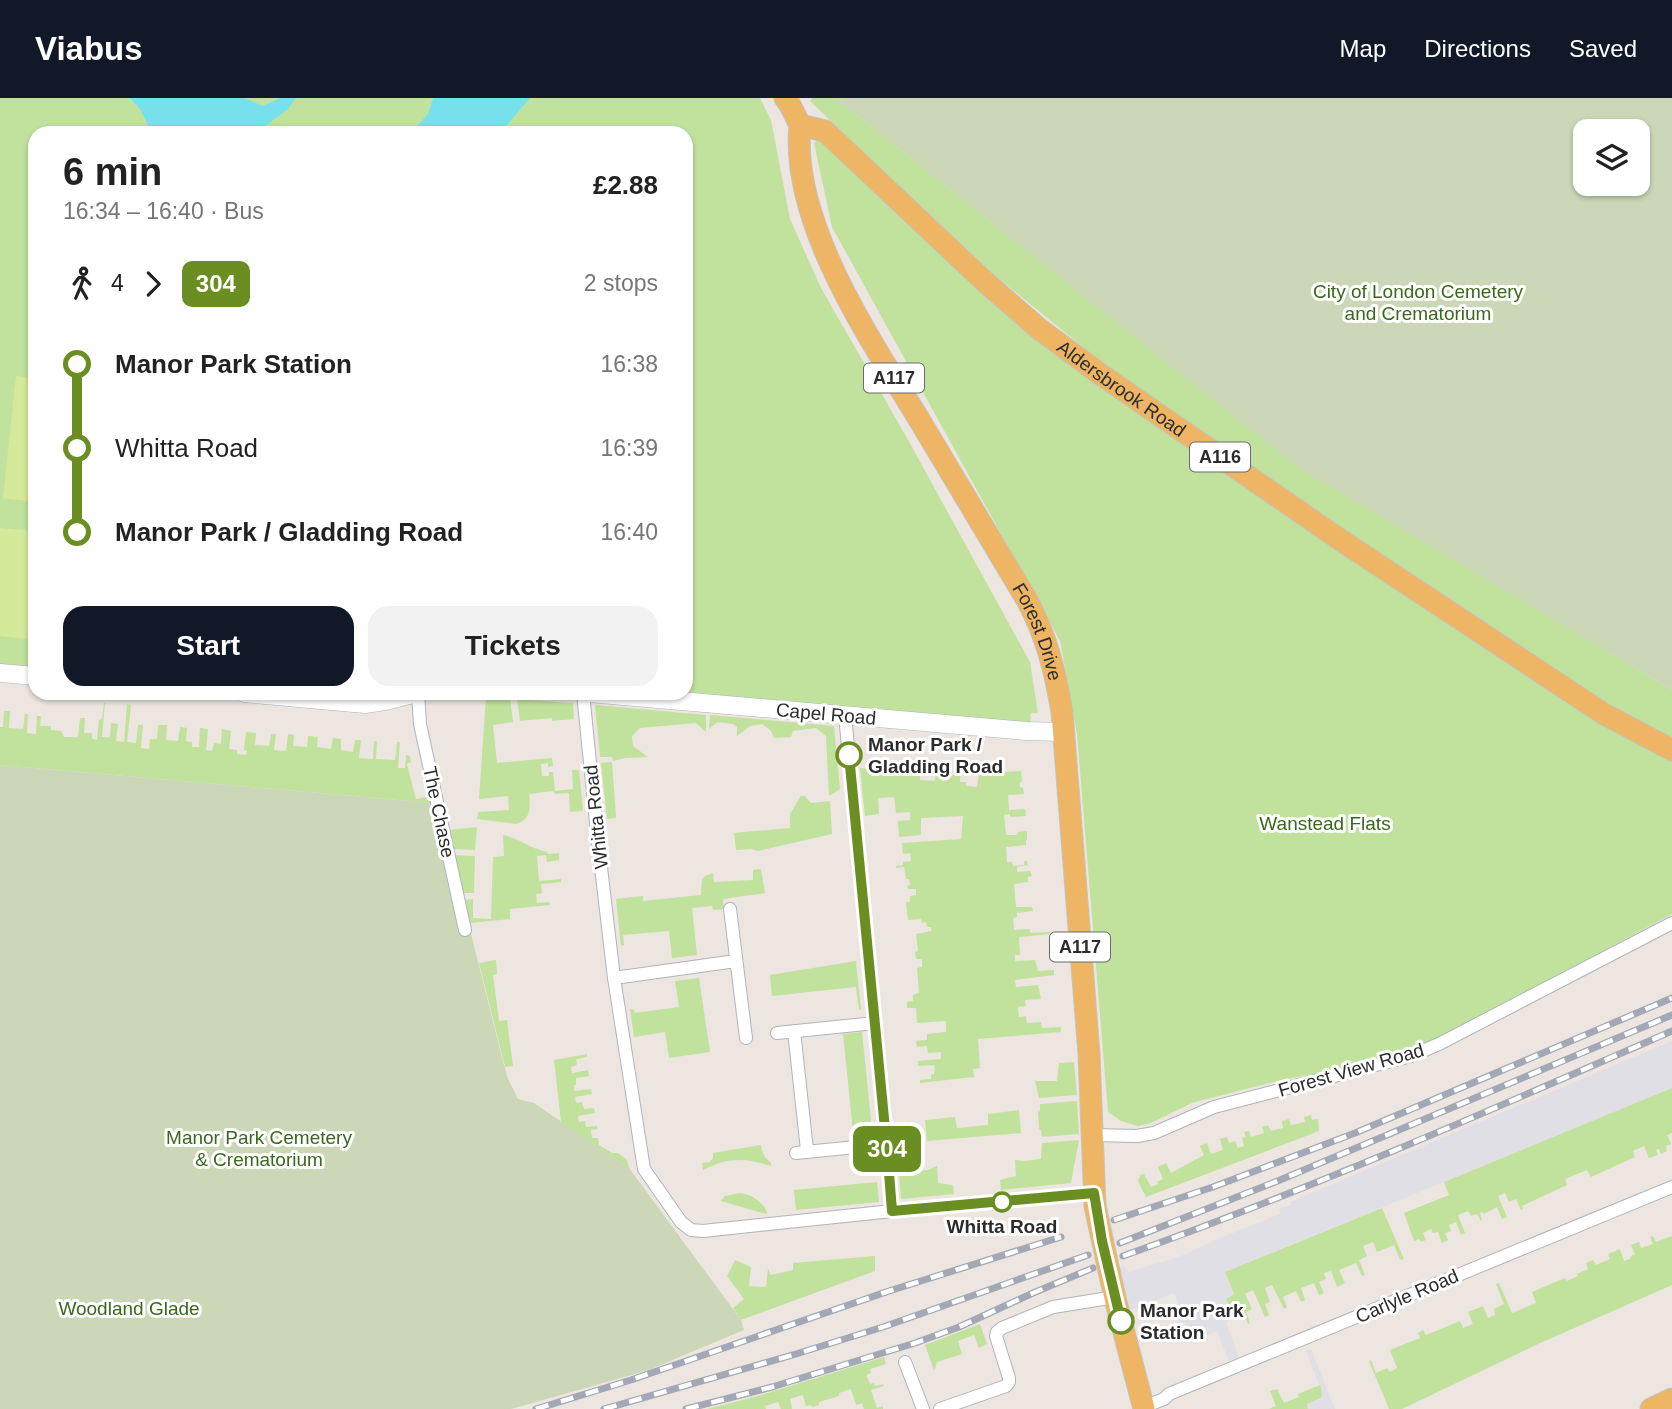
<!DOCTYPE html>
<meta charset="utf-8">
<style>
body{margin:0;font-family:Arial,sans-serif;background:#f2f2f2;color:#222;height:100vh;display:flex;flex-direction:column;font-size:26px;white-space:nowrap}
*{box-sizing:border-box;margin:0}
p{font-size:23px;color:#767676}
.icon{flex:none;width:38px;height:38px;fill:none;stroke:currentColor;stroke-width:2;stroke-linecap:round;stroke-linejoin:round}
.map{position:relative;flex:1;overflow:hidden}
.details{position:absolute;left:28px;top:28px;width:665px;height:574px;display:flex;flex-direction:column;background:#fff;border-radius:21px;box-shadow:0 2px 5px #0004}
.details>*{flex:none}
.badge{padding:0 14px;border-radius:10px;font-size:24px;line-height:46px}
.tools{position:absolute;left:1573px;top:21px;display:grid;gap:14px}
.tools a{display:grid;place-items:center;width:77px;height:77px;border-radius:14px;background:#fff;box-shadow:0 2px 5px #0004;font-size:35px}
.map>.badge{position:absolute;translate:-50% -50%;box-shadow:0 0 0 4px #fff}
.legs{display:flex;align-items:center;gap:10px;height:77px;padding:0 35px;font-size:23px}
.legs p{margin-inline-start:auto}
.overview{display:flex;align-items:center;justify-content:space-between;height:119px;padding:0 35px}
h1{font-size:38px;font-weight:800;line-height:52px}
.button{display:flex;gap:14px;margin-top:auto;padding:14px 35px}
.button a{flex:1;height:80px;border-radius:21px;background:#111827;color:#fff;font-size:28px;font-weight:800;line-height:80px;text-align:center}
.button a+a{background:#f2f2f2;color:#222}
ul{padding:0 35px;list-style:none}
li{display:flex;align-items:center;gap:24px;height:84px;font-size:26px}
li i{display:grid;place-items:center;width:10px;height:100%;margin:0 9px;background:currentColor}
li i::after{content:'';width:18px;height:18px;margin:-9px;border:5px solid;border-radius:50%;background:#fff}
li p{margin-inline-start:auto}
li:first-child i{background:linear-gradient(#0000 50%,currentColor 0)}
li:last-child i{background:linear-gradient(currentColor 50%,#0000 0)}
header{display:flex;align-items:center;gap:42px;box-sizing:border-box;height:98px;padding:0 35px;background:#111827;color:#fff}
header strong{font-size:33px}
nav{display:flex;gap:38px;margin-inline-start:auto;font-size:24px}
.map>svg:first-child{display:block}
</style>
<header>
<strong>Viabus</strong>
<nav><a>Map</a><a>Directions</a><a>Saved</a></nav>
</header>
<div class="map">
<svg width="1672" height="1311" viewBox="0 0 1672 1311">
<rect width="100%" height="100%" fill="#ede5df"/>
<path fill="#e0dfe6" d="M1672 943V990L1225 1174 1234 1197 1226 1201 1234 1220 1226 1224 1239 1259 1229 1263 1217 1233 1195 1241 1192 1234 1190 1235 1185 1224 1178 1226 1170 1209 1178 1205 1174 1195 1127 1213 1116 1170 1125 1168 1128 1174 1179 1159 1218 1141 1280 1116 1279 1111 1291 1107 1290 1104Z
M1311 1251 1335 1311H1308L1306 1306 1322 1295 1306 1253Z"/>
<path fill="#c1e29d" d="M0 0H760L771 22 790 121 821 190 907 340 1030 564 1038 615H1031L1030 625 686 595V35H35V569L0 566Z
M812 0H836L1300 370 1672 592V645L1553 575 1121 280 970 157 810 3Z
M823 38 1022 223 1672 661V816L1464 928 1408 953 1338 972 1281 982 1192 1005 1151 1025 1138 1028 1121 1023 1108 1014 1077 636 1060 543 832 129 814 45Z
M486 598 510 600 513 624 493 627 497 665 552 660 553 668 548 669V665L541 666 542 678H549V674H553L555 693 573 691 572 672H579L583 713 570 714 569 695 555 696 554 693 529 696C530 709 532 720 517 726L477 721 478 714 509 712 508 698 479 701Z
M517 601 573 605 574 621 552 623V620L520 623Z
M104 605H105L102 639H110L111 625 118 626 116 643 124 644 127 606 131 607 127 644 136 645 138 627H143L141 650 149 651 150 641H157L158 627H167L166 642 178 643 180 629 187 630 186 643 192 644V649H199L200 630 208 631 206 652 212 653 214 645 221 646 222 631 231 633 229 651 237 652V656L246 657 247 653 244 652 246 634 256 635 255 647 269 648 271 636H276L274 652 286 653 288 636 294 637 293 648 307 649 308 638 318 639 317 649 331 651 333 640 341 641V652L353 654 355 642H361L359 660 373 661 374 643H377L376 661 395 662 397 644H400L398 670H405L406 657 410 658 411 664 407 666 416 701 431 698 433 705 0 667V629H3L4 613H10L9 630 23 631 25 616H28L27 635 36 636 37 618H41L40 628H51V632L61 633 64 639H78L80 620H85L84 635H92V641L97 642 99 622 102 621Z
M595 607 706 617V634L696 625 640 630 632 638 633 648 648 659 625 660 613 663 612 659H600Z
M710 617 834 628 840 691 829 698 826 638 816 630 793 633 791 639 774 640 771 633 762 626 750 628 737 638V629L733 626 718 624 709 631Z
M612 664 616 720 607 721 601 665Z
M890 666 902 667 901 670H904V673L908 674V677L920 675V682L935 683 937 668 942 669V683H947L948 677H955L956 670H961L960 684H966V688L977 689 979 675 1021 673 1022 684H1020V689L1023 690 1024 696 1008 697 1009 712 1025 711 1026 718 1010 719V716L1004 717 1006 737H1017L1018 734 1027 733V741L1026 742V747L1006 749 1007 764H1012L1013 768 1024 767V763H1027L1028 767 1017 769V774L1030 773 1032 778 1028 779V784L1014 786 1016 809H1032L1033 813 1017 815V819L1013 820 1014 832 1030 831V835L1050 834V836L1019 839 1020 857H1015V863L1035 862 1038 873 1054 872V877L1015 882 1016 889 1038 887 1041 901 1025 902 1026 908 1018 909 1019 919 1026 918 1027 925 1041 924 1042 930 1061 929V934L978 941 980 970 973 971 974 979 920 985V982L931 981V977L934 976 935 967 918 968V963L941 961V954L928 955 927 948 917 949 916 943 927 942V936L946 934V923L917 925 916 910H907V904L913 903V897L919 895 917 870 922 869V861H916L915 854 918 853 916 836 931 833V829H927L926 824 922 825 921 821 908 822 906 804H910V798L916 797V791H908L907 788 910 787 909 781H906L904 769 896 770V768L903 767V764L911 763 910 755 903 756 902 745 961 741 963 718 921 720V737L899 739 898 723 910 722V714L896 715 894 699 878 700 879 716 865 718 860 670 871 671V674L889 675Z
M801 698H805L811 705 830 703 832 736 758 753 752 751 736 752 734 735 790 730V716Z
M477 729 475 752 453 751 448 732Z
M503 737C519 740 531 751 547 754L548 756 559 755V762L547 764 546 757 537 758 539 783 561 781V784L541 786 542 795 536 796 537 805 549 804 550 807 510 811V821L470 825 464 802 473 801V820L491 821 493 759 504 758Z
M454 757 475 758 474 795H463Z
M761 771 765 795 723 801 724 811 713 812 712 808 692 810 697 857 672 860 669 833 623 837 624 847 621 848 616 801 643 798V803L701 797 702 782 705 778 713 775 714 784 753 782V772Z
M496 862 497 876 493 877 499 923 507 922 513 968 505 969 479 865Z
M856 863 861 911 859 912 856 889 772 898 770 877Z
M699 880 710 954 669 960 665 934 634 939 630 911 634 912 635 915 679 909 675 883Z
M862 934 873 1041 854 1043 843 936Z
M587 956V959L576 961 577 967 571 969 572 975 588 972 589 978 576 980V987H574V993L591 991 592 996 575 999 576 1005 582 1004 584 1011 594 1010 595 1015 578 1018 579 1024 585 1023 586 1029 597 1028V1031L591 1032 592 1040H598L599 1047 612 1055H618L627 1062 629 1070 561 1024 554 962Z
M1074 964 1077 997 1039 1000 1035 983H1057L1059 965Z
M1672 990V1035L1667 1037 1671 1046 1666 1048 1667 1053 1661 1056 1659 1051 1656 1052 1658 1057 1649 1060 1644 1048 1633 1053 1635 1059 1591 1079 1587 1072 1565 1081 1567 1087 1522 1108 1523 1111 1521 1112 1516 1101 1509 1104 1505 1095 1498 1098 1507 1119 1502 1121 1497 1109 1484 1116 1482 1114 1480 1115 1482 1122 1481 1123 1477 1116 1471 1118 1468 1113 1458 1117 1465 1135 1461 1137 1456 1124 1449 1127 1451 1133 1445 1135 1448 1142 1442 1145 1438 1134 1433 1135 1431 1131 1423 1135 1426 1142 1421 1144 1419 1141 1414 1143 1404 1115 1449 1097 1444 1084Z
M1077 1003 1079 1036 1042 1039 1041 1032 1039 1031 1038 1014 1040 1013V1006Z
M1019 1012 1021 1035 927 1043 925 1022 955 1019 957 1030 988 1027V1016Z
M1311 1017 1312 1022 1318 1021 1319 1033 1146 1099 1138 1083 1140 1077 1144 1076 1151 1089 1158 1086 1157 1084 1163 1081 1158 1069 1166 1065 1171 1075 1204 1057 1200 1048 1207 1045 1211 1056 1223 1052 1220 1041 1227 1039 1229 1045 1235 1043 1238 1050 1244 1048 1242 1040 1246 1039 1244 1034 1249 1033 1251 1039 1264 1035 1262 1029 1268 1027 1271 1033 1283 1030 1282 1023 1289 1021 1291 1027 1305 1024 1304 1019Z
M1079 1042 1071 1085 1001 1092 1000 1082 1016 1078 1015 1062 1024 1063 1041 1061 1042 1045Z
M761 1047C762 1056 765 1060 771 1065V1068C744 1060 729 1059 703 1072L702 1065 710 1064 713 1060V1055Z
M908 1058 912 1073 928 1072 937 1068 938 1085 953 1087 954 1096 901 1101 898 1059Z
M877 1084 879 1104 796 1112 794 1092Z
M740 1095C752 1097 762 1103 767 1114L766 1116 721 1103 725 1098Z
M1382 1110 1404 1161 1400 1162 1394 1147 1377 1154 1373 1144 1363 1148 1367 1158 1359 1162 1365 1177 1362 1178 1356 1165 1339 1172 1345 1185 1337 1189 1331 1173 1324 1175 1326 1181 1319 1184 1324 1195 1319 1197 1314 1185 1301 1190 1305 1202 1301 1204 1296 1193 1283 1199 1287 1209 1284 1211 1272 1187 1265 1190 1270 1204 1265 1206 1269 1217 1265 1219 1253 1192 1245 1196 1252 1211 1246 1214 1250 1225 1248 1226 1242 1212 1233 1216 1226 1201 1234 1196 1225 1174Z
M1653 1138 1656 1144 1672 1138V1187L1538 1246 1402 1311H1389L1369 1263 1371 1262 1376 1275 1387 1270 1390 1274 1397 1270 1390 1252 1420 1240 1418 1235 1423 1232 1426 1237 1460 1223 1463 1230 1473 1226 1468 1214 1483 1208 1488 1220 1495 1217 1494 1211 1504 1206 1496 1186 1499 1185 1512 1215 1536 1205 1532 1194 1565 1180 1567 1183 1578 1178 1577 1176 1588 1171 1586 1165 1593 1162 1596 1167 1610 1161 1608 1156 1620 1151 1624 1163 1630 1161V1159L1635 1156 1631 1147 1639 1144 1641 1150 1653 1146 1650 1139Z
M875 1158V1173L741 1222 733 1210 744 1201 727 1178 735 1162 751 1169 749 1188 766 1189 768 1171 771 1177 793 1172V1165Z
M980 1226 987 1246 979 1250 974 1237 958 1243 962 1256 937 1264 935 1271 934 1272 925 1247Z
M884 1259 886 1266 870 1271 871 1275 866 1277 870 1286 874 1285 875 1288 883 1286 884 1288 871 1292 877 1310 883 1308V1311H864L862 1305 856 1307 851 1291 839 1295V1298L819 1304V1307L812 1309 811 1307 806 1308 803 1297 790 1301 792 1311H781L778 1304 765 1308 766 1311H707L755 1299Z
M1320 1287 1322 1295 1321 1300 1307 1306 1308 1311H1269L1276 1308 1270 1293 1277 1291 1284 1305 1299 1299 1298 1296Z"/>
<path fill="#ccd7b7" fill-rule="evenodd" d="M836 0H1672V592L1299 370ZM1586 33H1638V86H1586Z
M0 667 433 705 460 837 471 836 501 956 508 981 518 1001 534 1005 629 1070 741 1222 744 1232 649 1272 511 1311H0Z"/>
<path fill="#d5e99a" d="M16 278 35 281V404L3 400Z
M0 430 35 433V475L28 541 0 538Z"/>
<path fill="#76e1ec" d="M130 0H244L263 8 280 0H296L288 11 256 35H152L140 11Z
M433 0H530L500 35H411L428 16Z"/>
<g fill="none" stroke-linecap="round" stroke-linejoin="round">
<g stroke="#afb4bc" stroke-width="14">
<path id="street" d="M418 595 420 626 465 832
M583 595 598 744 614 880 644 1071 681 1124 691 1132 703 1133 892 1113 1094 1095
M845 617 892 1113
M730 811 746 940
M614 880 736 863
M794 933 807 1052
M777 935 875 925
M1092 1037 1137 1038 1154 1035 1214 1009 1411 958 1439 946 1672 825
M796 1055 886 1046
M905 1264 923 1311
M1143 1309 1164 1301 1169 1296 1672 1089
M940 1311 1006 1288 1009 1284V1280L996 1238 997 1234 1002 1230 1053 1209 1115 1199"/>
</g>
<g stroke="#afb4bc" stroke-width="19">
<path id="secondary" d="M0 575 35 578
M244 595 365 606 385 603 417 595
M589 595 1026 633 1063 634"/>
</g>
<g stroke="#c4c4c4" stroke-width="23">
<g id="primary">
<path id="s1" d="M785 0 790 7 800 27 825 33 983 182 1038 230 1100 276 1342 443 1604 616 1672 652"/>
<path id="s2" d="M800 27C790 125 871 242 920 323 956 383 991 442 1027 502 1047 539 1055 573 1062 614L1089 956 1095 1108"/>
<path d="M1109 1173 1116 1204 1144 1311"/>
<path d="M1651 1311 1672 1301"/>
</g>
</g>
<use href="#street" stroke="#fff" stroke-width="12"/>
<use href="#secondary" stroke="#fff" stroke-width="18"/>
<use href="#primary" stroke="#edb564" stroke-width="21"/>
<g stroke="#a2a8b6" stroke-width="7">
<path id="rail" d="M1114 1122 1213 1089 1355 1035 1672 900
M1120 1145 1280 1082 1672 917
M1123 1158C1309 1092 1491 1012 1672 933
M536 1311 631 1282 889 1193 1061 1139
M604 1311 796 1256 883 1229 1088 1157
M686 1311 772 1289 915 1245 959 1229 1033 1195 1093 1170"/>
</g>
<use href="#rail" stroke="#fff" stroke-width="4.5" stroke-dasharray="13" stroke-linecap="butt"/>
<g stroke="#c4c4c4" stroke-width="23" stroke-linecap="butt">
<path id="primary-bridge" d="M1095 1108 1109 1173"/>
</g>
<use href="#primary-bridge" stroke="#edb564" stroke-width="21"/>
</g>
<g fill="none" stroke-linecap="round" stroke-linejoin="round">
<g stroke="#fff" stroke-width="16">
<path id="line-1" d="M849 657 888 1062 892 1113 1094 1095 1102 1143 1121 1223"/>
</g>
<use href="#line-1" stroke="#6b8e23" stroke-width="10"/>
</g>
<g fill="#fff" stroke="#6b8e23" stroke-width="3.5">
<circle cx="849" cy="657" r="12"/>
<circle cx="1002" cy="1104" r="9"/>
<circle cx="1121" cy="1223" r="12"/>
</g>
<g text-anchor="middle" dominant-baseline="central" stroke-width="6" stroke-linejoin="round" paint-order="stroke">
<g fill="#fff" stroke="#6b6b6b" stroke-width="2">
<rect x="864" y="265.5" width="60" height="29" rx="5"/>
<rect x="1190" y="344.5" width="60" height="29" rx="5"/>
<rect x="1050" y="834.5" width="60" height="29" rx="5"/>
</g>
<g font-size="18" font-weight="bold" fill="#2c2c2c">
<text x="894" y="280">A117</text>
<text x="1220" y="359">A116</text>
<text x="1080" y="849">A117</text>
</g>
<g font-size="19" fill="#3a681d" stroke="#fff">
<text x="1418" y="193">City of London Cemetery<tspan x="1418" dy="22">and Crematorium</tspan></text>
<text x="1325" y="725">Wanstead Flats</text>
<text x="259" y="1039">Manor Park Cemetery<tspan x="259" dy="22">&amp; Crematorium</tspan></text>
<text x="129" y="1210">Woodland Glade</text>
</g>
<g font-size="19" fill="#2c2c2c" stroke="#fff">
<text stroke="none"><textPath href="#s1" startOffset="450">Aldersbrook Road</textPath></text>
<text stroke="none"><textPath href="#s2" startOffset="567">Forest Drive</textPath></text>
<text transform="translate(826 616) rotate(5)">Capel Road</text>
<text transform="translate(439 714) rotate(78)">The Chase</text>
<text transform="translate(596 719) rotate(-96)">Whitta Road</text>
<text transform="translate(1351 972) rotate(-16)">Forest View Road</text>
<text transform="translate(1407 1198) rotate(-23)">Carlyle Road</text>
</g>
<g font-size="19" font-weight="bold" fill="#2c2c2c" stroke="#fff" text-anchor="start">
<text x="868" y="646">Manor Park /<tspan x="868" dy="22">Gladding Road</tspan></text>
<text x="1002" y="1128" text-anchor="middle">Whitta Road</text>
<text x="1140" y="1212">Manor Park<tspan x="1140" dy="22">Station</tspan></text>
</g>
</g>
</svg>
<div class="tools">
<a><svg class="icon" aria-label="layers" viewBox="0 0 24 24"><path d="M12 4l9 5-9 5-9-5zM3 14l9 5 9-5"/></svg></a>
</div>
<b class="badge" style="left:887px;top:1051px;background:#6b8e23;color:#fff">304</b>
<section class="details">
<div class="overview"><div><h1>6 min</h1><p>16:34 – 16:40 · Bus</p></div><b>£2.88</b></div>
<div class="legs"><svg class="icon" aria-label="walk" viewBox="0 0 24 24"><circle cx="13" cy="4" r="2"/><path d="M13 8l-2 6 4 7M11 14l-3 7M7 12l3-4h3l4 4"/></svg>4<svg class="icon" aria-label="forward" viewBox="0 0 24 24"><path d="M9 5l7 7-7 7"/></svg><b class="badge" style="background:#6b8e23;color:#fff">304</b><p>2 stops</p></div>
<ul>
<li><i style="color:#6b8e23"></i><b>Manor Park Station</b><p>16:38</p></li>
<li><i style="color:#6b8e23"></i><span>Whitta Road</span><p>16:39</p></li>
<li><i style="color:#6b8e23"></i><b>Manor Park / Gladding Road</b><p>16:40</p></li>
</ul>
<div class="button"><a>Start</a><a>Tickets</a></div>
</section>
</div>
